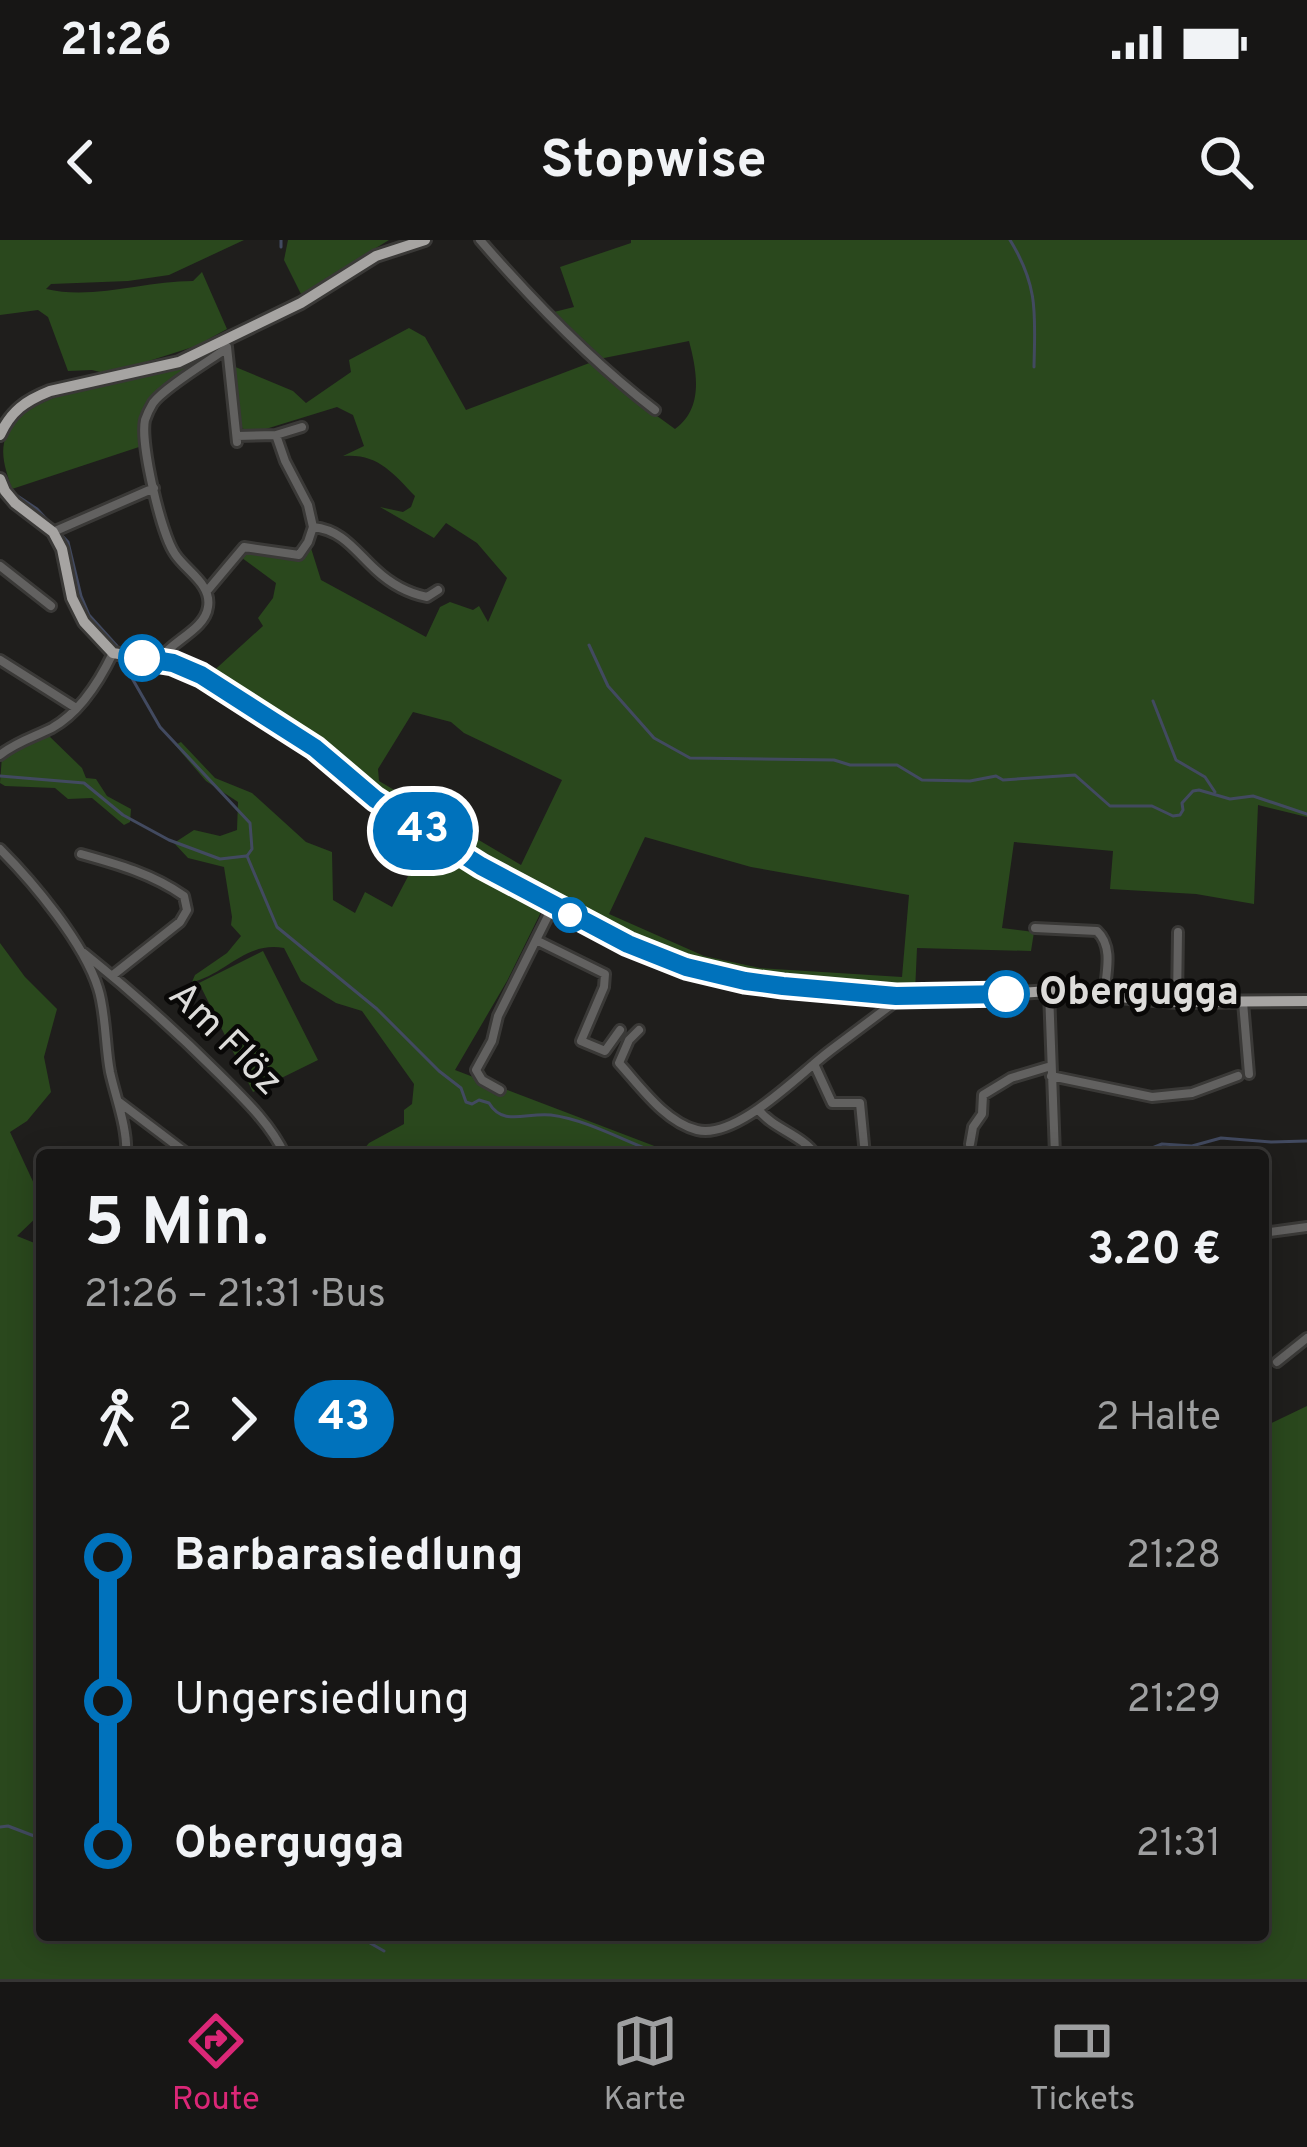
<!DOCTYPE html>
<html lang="de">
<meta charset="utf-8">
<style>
body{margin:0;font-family:Overpass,sans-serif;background:#242322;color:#f1f3f6;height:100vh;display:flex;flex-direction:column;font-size:45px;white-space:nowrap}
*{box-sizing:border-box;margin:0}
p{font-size:39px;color:#9e9fa0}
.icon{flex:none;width:66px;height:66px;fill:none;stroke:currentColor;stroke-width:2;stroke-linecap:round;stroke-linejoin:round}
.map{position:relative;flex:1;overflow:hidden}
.details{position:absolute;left:36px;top:909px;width:1233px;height:792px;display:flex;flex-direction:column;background:#171615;border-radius:12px;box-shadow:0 6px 30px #0003,0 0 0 3px #363534}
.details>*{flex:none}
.badge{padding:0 24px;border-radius:39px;font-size:42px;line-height:78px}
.map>.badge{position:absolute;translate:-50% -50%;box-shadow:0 0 0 6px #fff}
.legs{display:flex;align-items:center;gap:18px;height:132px;padding:0 48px;font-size:39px}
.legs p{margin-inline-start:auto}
.head{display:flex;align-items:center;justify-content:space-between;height:204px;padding:0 48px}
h1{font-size:66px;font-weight:700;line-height:90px}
ul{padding:0 48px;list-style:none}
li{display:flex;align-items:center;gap:42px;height:144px;font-size:45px}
li i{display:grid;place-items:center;width:18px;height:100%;margin:0 15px;background:currentColor}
li i::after{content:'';width:30px;height:30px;margin:-15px;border:9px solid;border-radius:50%;background:#171615}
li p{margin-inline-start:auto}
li:first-child i{background:linear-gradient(#0000 50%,currentColor 0)}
li:last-child i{background:linear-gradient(currentColor 50%,#0000 0)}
.status{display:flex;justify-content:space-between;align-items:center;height:84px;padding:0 60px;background:#171615;direction:ltr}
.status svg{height:33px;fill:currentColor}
header{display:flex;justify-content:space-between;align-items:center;height:156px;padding:0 48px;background:#171615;font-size:54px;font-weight:700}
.tab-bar{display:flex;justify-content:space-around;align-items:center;height:168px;border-top:3px solid #363534;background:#171615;font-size:33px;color:#9e9fa0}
.tab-bar a{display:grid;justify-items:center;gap:6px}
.tab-bar .active{color:#db2777}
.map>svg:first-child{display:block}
</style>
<div class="status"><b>21:26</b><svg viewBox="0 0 49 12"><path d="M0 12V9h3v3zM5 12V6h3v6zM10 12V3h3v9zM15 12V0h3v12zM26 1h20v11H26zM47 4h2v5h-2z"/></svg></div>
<header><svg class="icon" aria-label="back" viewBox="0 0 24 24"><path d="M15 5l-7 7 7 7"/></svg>Stopwise<svg class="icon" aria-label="search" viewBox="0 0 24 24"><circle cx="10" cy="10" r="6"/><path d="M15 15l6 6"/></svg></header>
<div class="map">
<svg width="1307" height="1739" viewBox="0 0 1307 1739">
<rect width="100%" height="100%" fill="#1f1e1c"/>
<path fill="#2a481d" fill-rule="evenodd" d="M0 0H244L169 35 128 41 51 44 46 49C93 60 145 41 193 41L202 32 227 89 196 106 108 134 92 130 68 131 48 77 38 70 0 75Z
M288 0H389L301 54 284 20Z
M631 0H1307V577L1258 565 1254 664 1196 654 1110 649 1113 611 1014 602 1002 688 1034 692 1031 711 917 708 915 752 779 743 695 726 657 712 601 686 517 642 395 569 208 436 263 386 258 378 273 358 276 343 238 315C264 301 295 336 310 305L321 340 426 397 440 367 450 362 473 370 479 366 488 382 507 338 477 303 446 283 434 298 380 267 403 272 411 267 415 256C392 232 377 213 343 216L364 206 353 175 337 167 256 192 245 191 239 184 233 126 293 151 306 163 351 132 349 120 409 88 425 97 466 170 592 122 624 152 675 189C704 168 697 131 689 101L599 119 550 73 574 67 560 27 631 3ZM413 472 451 482 464 493 562 540 521 625 379 541 378 529ZM645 597 751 627 909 655 902 737 760 728 704 716 609 674Z
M219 108 153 158 142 206 12 249C7 234 1 218 4 203 16 149 123 143 168 131 186 126 203 118 219 108Z
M47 494 82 528 86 538 96 539 107 556 131 569 130 582 124 585 92 558 68 559 55 548 5 546 0 543 2 516 22 504Z
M181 502 215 538 252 553 306 602 332 612 333 660 355 673 365 652 392 667 427 600 543 668 507 741 455 830 678 915H359L369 903 404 884V870L412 864 414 844 362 771 336 763 301 741 284 708C245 701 225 735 192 742L195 735 227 713 241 696 231 685 232 677 224 627 188 618 174 603 194 590 220 596 237 590 238 562 206 541 175 505Z
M0 703 25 737 57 769 44 817 51 852 27 881 10 892 42 961V972L17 996 42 1006V1695H1263V1187L1307 1166V1739H0Z
M263 711 318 820 253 852 199 743Z"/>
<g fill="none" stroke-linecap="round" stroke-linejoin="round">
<path stroke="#424a60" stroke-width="3" d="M1010 0C1039 47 1035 75 1034 127
M281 7V0
M16 255 37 269 68 302 81 356 89 375 117 406
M589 405 608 446 654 498 690 518 834 520 850 525H897L922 540 970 541 996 536 1003 540 1075 535 1110 566H1152L1173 576 1180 575 1183 570 1182 563 1193 551 1199 550 1230 559 1253 556 1307 574
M125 426 160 487 250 583 252 609 247 616 277 687 377 769 439 831 461 848 466 862 472 864 479 860 489 863C503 887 527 872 551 875 589 880 627 903 663 915
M1153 461 1176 520 1205 537 1215 552
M0 536 84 543 123 575 169 600 220 619 246 616
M1135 915 1162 904 1192 906 1221 898 1271 902 1307 901
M0 1587 8 1586 42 1599
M356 1695 384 1711"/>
<g stroke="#3a3937" stroke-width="14">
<path id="minor" d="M480 0C532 60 592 122 655 170
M227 107 237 202
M237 196 276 195 302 187
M313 287C343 290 355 311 376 330 391 344 407 353 427 357L438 350
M53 292 154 248
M0 326 51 366
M207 351 244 307 299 315 308 302 313 287 308 265 285 221 276 195
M0 420 76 468
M159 420C171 401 205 390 208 367 212 344 186 331 175 314 161 294 140 203 145 180 147 174 150 168 153 163 165 147 209 121 227 108
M0 515C16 502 34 497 52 488 79 473 100 440 113 413
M0 609C33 642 84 703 98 748 106 772 105 806 110 832 116 859 128 889 126 915
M81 614C117 624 153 634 184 656L187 670 180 682 113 735
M1035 688 1097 691C1114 707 1106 733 1104 756
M536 700 605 734 604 747 581 801 605 811 620 790
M84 713C131 751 176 791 219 834 244 859 270 883 285 915
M1049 751 1055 915
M1177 762 1178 692
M1243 762 1249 834
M639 790 629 800 619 823C640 846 665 882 697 890 737 900 800 833 831 810 851 795 871 780 891 765L896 756
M814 824 832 863H860L865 915
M1051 836 1152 857 1192 853 1238 836
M500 850 482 840 476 830 492 801 498 776 553 666
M119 862 189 915
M758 869C773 889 801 894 816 915
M970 904 973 887 982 874 983 855 1011 838 1051 826
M1263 993 1307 987
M1277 1122 1307 1098"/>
</g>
<g stroke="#3a3937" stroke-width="16">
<path id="major" d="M0 195C11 171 25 161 50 151L179 122 301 63 376 16 425 0
M0 239 5 251 15 263 53 292 62 309 72 358 84 382 113 413 173 423 201 435 315 508 375 559 481 626 628 704 686 727 783 746 896 756H973L1049 751 1177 762 1307 761"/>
</g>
<use href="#minor" stroke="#626160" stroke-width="8"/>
<use href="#major" stroke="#a6a4a2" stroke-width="10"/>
</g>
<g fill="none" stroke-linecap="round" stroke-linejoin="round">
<g stroke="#fff" stroke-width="27">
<path id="line-1" d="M142 418 173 423 201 435 315 508 375 559 481 626 628 704 686 727 745 741 783 746 896 756 1006 754"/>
</g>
<use href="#line-1" stroke="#0072bc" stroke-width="18"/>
</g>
<g fill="#fff" stroke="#0072bc" stroke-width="6">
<circle cx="142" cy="418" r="21"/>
<circle cx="570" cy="675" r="15"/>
<circle cx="1006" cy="754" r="21"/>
</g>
<g text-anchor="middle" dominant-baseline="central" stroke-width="9" stroke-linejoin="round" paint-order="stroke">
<g font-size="39" font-weight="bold" fill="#dddcda" stroke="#090807" text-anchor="start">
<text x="1039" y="754">Obergugga</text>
</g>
<g font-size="39" fill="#dddcda" stroke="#090807">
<text transform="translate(224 800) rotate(45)">Am Flöz</text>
</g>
</g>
</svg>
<b class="badge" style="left:423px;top:591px;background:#0072bc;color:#fff">43</b>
<section class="details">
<div class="head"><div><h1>5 Min.</h1><p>21:26 – 21:31 · Bus</p></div><b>3.20 €</b></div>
<div class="legs"><svg class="icon" aria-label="walk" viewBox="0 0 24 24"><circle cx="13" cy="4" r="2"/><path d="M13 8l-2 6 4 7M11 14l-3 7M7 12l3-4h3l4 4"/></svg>2<svg class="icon" aria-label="forward" viewBox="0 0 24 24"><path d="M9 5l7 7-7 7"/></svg><b class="badge" style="background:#0072bc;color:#fff">43</b><p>2 Halte</p></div>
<ul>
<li><i style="color:#0072bc"></i><b>Barbarasiedlung</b><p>21:28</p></li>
<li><i style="color:#0072bc"></i><span>Ungersiedlung</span><p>21:29</p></li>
<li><i style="color:#0072bc"></i><b>Obergugga</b><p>21:31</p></li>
</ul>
</section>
</div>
<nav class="tab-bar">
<a class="active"><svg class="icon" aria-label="directions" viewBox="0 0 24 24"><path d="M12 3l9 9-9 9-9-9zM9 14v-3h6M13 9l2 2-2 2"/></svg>Route</a>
<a><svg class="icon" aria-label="map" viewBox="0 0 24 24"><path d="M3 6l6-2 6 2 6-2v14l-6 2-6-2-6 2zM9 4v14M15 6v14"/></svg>Karte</a>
<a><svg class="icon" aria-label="tickets" viewBox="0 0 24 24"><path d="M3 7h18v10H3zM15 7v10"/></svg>Tickets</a>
</nav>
